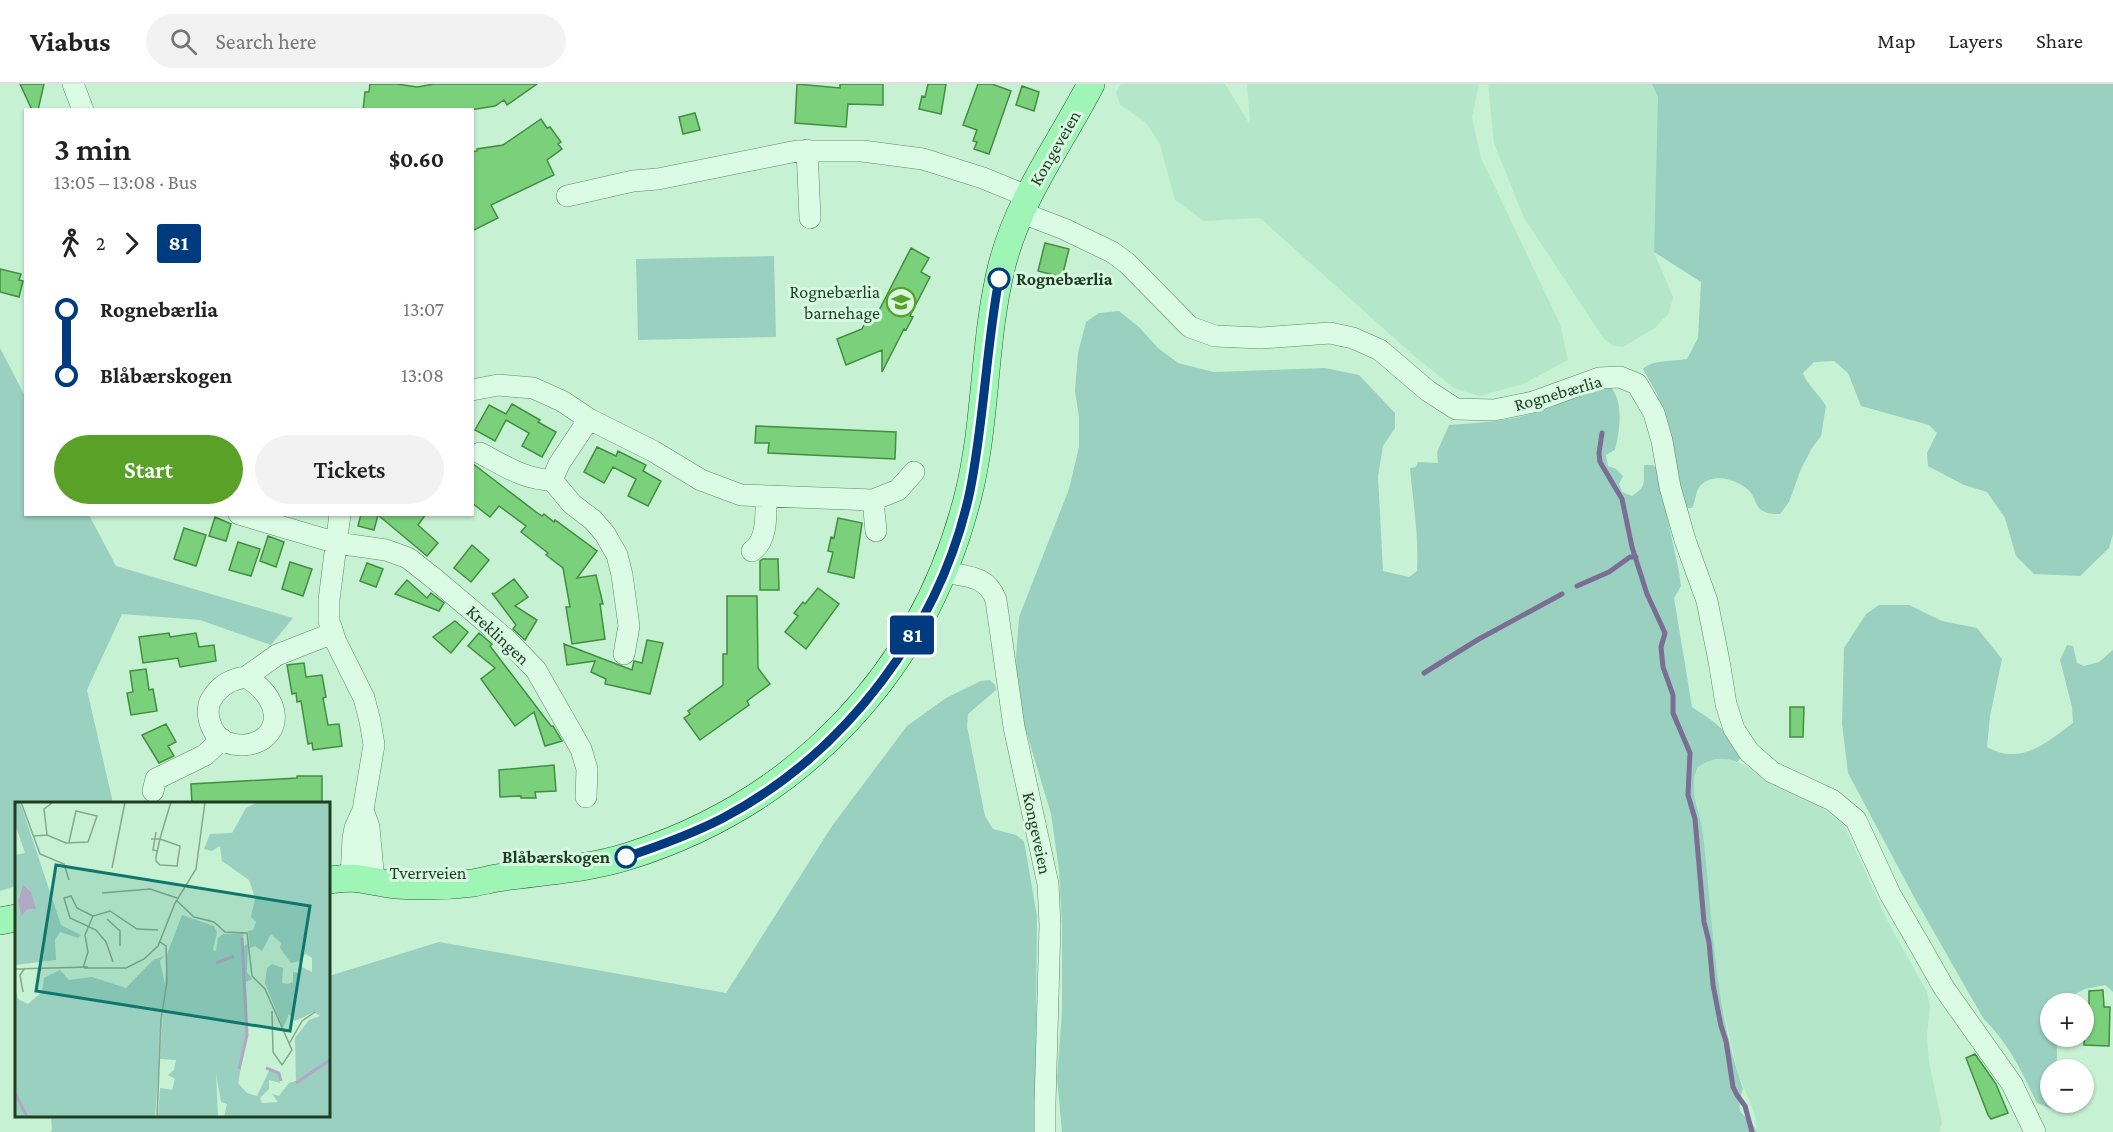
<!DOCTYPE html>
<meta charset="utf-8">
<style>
body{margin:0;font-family:"Crimson Pro",serif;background:#f2f2f2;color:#222;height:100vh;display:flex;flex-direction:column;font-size:22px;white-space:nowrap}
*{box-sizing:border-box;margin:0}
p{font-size:20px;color:#767676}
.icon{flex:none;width:33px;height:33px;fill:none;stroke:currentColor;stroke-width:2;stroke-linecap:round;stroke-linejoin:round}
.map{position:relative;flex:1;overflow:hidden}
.side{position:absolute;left:24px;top:24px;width:450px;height:408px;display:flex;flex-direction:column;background:#fff;border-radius:0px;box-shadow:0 2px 4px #0004}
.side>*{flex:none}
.badge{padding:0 12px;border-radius:4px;font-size:21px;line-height:39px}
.tools{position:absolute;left:2040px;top:909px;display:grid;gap:12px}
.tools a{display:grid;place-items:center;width:54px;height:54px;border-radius:50%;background:#fff;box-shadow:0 2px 4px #0004;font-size:30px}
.map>.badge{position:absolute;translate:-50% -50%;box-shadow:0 0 0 3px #fff}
.legs{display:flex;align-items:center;gap:9px;height:66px;padding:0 30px;font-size:20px}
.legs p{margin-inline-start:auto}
.overview{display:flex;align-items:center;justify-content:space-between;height:102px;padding:0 30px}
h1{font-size:33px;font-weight:600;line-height:45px}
.primary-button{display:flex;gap:12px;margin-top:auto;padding:12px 30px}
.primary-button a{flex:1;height:69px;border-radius:36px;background:#5aa127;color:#fff;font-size:24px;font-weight:600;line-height:69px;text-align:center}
.primary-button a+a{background:#f2f2f2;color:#222}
ul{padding:0 30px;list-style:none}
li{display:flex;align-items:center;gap:21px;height:66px;font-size:22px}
li i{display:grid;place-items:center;width:9px;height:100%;margin:0 8px;background:currentColor}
li i::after{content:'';width:15px;height:15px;margin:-8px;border:4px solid;border-radius:50%;background:#fff}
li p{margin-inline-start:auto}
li:first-child i{background:linear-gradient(#0000 50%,currentColor 0)}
li:last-child i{background:linear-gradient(currentColor 50%,#0000 0)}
header{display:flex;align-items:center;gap:36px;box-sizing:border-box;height:84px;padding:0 30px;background:#fff;border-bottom:2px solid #e0e0e0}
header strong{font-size:28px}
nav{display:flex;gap:33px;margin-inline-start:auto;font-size:21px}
.search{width:420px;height:54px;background:#f2f2f2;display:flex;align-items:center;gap:15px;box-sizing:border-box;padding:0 21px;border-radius:33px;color:#767676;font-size:22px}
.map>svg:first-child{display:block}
</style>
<header>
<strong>Viabus</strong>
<div class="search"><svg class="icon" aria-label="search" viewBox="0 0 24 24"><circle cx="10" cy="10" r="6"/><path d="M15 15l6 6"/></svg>Search here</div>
<nav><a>Map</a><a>Layers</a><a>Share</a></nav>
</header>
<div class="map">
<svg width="2113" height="1048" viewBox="0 0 2113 1048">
<rect width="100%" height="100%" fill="#c7f1d3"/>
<path fill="#b4e7ca" d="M1121 0H1225L1250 41 1247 0H1479L1472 33 1481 74 1560 240 1568 276 1523 300 1479 312 1454 304 1413 271 1260 134 1204 137 1175 116 1159 58 1145 38 1120 21 1116 8Z
M1488 0H1652L1659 12 1654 168 1673 213 1669 229 1655 244 1623 263 1613 262 1604 255 1524 134 1494 59Z
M1726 674 1744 681 1798 709 1819 722 1844 741 1888 838 1927 908 1930 922 1927 952 1929 978 1942 1039 1939 1048H1757L1754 1028 1738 990 1719 907 1713 867 1703 749 1693 701 1698 683 1711 676Z"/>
<path fill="#9ad0c0" d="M1652 0H2113V450L2109 464 2080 492 2034 490 2016 472 2005 434 1987 408 1964 401 1928 382 1927 369 1937 349 1929 341 1861 322 1848 289 1834 277 1814 278 1803 289C1806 300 1820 311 1826 322L1821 352 1812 364 1801 385 1789 418 1780 430C1773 430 1767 430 1761 426 1756 422 1755 414 1751 409 1741 396 1713 387 1700 402 1695 408 1696 417 1692 424H1687L1681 412 1657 310 1643 285C1651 276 1675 277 1687 275L1698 254 1701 198 1654 168 1658 13Z
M774 172 776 253 638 256 636 175Z
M1119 227 1139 243 1158 264 1178 279 1214 288 1325 284 1359 291 1395 329V344L1383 362 1378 392 1383 487 1409 493 1417 487C1419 452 1413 419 1410 384L1416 383 1418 378 1438 379 1437 368 1449 341C1480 339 1511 337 1541 327 1561 320 1581 310 1600 300L1610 302C1624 318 1620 346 1615 366L1606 371 1608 382 1616 385 1623 392 1619 400 1622 408 1632 412C1648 402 1643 398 1644 381H1653L1657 385 1679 488 1681 502 1674 514 1692 623C1712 636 1733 650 1742 673L1737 678C1721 672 1711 675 1698 683 1687 704 1701 729 1703 750 1713 836 1714 923 1743 1005 1732 1036 1749 1028 1757 1048H1062L1057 993 1062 928V842L1059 786 1051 730 1018 620 1016 573 1019 533 1069 405 1079 363V333L1075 307 1078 269 1086 238 1099 229Z
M0 264 25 312 26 430 89 431 116 482 293 534 271 561 200 536 122 530 87 606 113 719 16 720V802L0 807Z
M1879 521H1909L1942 537 1977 544 2002 575 1990 632 1987 663C2021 682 2046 659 2073 639L2072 623 2060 576 2067 561 2073 562 2077 579 2084 582 2099 578 2113 566V908L2105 901 2085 905 2071 912 2069 919 2050 920V952L2059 953 2057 959V985L2050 986V1018L2054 1019 2052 1025 2037 1019C2022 988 2008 958 1983 934L1914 813 1848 689 1842 640 1844 564 1866 530Z
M990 596 995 601 996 606 968 630 967 642 985 732 993 745 1016 751 1024 757 1037 832 1035 1048H50L52 1046 51 1032H328L329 892 439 858 726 909 832 742 907 642 946 614 981 597Z"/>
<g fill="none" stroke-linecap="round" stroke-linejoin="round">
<path stroke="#7b6e94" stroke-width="5" d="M1602 349 1599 369 1600 378 1622 415 1632 463 1647 510 1665 549 1661 563 1663 583 1673 611V629L1690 669 1688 711 1695 735 1704 838 1709 858 1713 901 1721 942 1726 957 1733 1003 1737 1011 1745 1022 1752 1048
M1577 502 1609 488 1630 473H1636
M1424 589 1479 555 1562 510"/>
</g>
<path fill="#7bd17b" stroke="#408f3f" stroke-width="1.5" d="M20 0H44L38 26H32Z
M370 0H397L417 3 434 0H537L507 21 504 16 495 22 470 26H363L365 8H369Z
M797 0 840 4V0H883V21L848 20 846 43 795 39Z
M928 0H946L941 30 919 25 922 12 925 13Z
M978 0H992L1011 7 989 70 974 65 977 58 973 57 977 46 963 41Z
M1022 2 1039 8 1034 27 1016 21Z
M695 29 700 46 683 50 679 33Z
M541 35 547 44 550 43 561 58 558 60 562 65 547 76 554 91 491 121 498 134 472 147V68L477 67V65L503 61Z
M1045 159 1069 165 1062 193 1038 187Z
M911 164 929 174 921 188 930 193 910 232 913 233 906 246 904 245 882 288V266L846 281 837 255 862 245 866 237 872 240Z
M0 185 21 190 19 196 23 197 19 213 0 208Z
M512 320 540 336 538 338 556 348 542 373 522 362 529 349 506 336 495 357 475 346 489 321 506 330Z
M756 342 896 348 895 375 768 369 769 359H755Z
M597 363 616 372 618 367 646 381 643 387 661 397 648 422 628 412 636 395 613 383 604 399 584 388Z
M472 379 536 428 542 432 544 430 554 438 555 436 597 467 577 494 596 491 603 520H600L605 555 572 560 566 523H570L563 484 546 471 548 469 521 448 526 442 499 422 490 433 472 419Z
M361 430H426L418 441 438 459 427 472 378 431 374 446 358 442Z
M215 433 231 440 226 457 209 452Z
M838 434 862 439 854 494 828 488 833 468 828 467 831 453 834 454Z
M184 444 206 451 196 482 174 475Z
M268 452 284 458 276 483 260 477Z
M238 458 260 465 251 492 229 486Z
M472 461 489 476 471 498 454 484Z
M763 475H778L779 506H760V477Z
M290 478 312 485 303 512 282 505Z
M367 479 383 485 376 503 360 497Z
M514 495 528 513 515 522 537 536 525 556 513 545 516 541 492 509 494 510Z
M407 496 427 514 431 509 444 519 439 527 395 510Z
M818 504 839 520 806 565 785 548 798 532 794 529 803 518 805 520Z
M727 512H757L758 584 770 600 747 617 749 621 700 656 684 634 690 630 688 627 723 601V570H727Z
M455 537 468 548 451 569 433 553Z
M169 549 170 553 196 549 199 563 214 561 216 577 180 583 178 574 143 579 139 553Z
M479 549 492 560 490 562 551 642H553L562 657 545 662 534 628 515 642 481 595 495 584 468 562Z
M647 556 663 559 650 610 605 600 606 595 591 588 595 577 567 581 564 560 632 586 634 577 642 579Z
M304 579 306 593 322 591 326 613 323 614 328 641 339 640 342 662 313 666 312 659 308 660 301 617 297 618 296 609 292 610 287 581Z
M146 585 149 606 153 605 157 627 131 631 127 609 133 608 130 587Z
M1790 623H1804L1803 653H1790Z
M166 640 176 658 168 662 174 672 159 679 142 651Z
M554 681 556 707 535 708 536 714H521V712L500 713 499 686Z
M297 692H322V718L192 720 191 700 297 694Z
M2103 906 2104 923H2110L2109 962 2084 961V923H2089V907Z
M1975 970 1996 1000 2008 1029 1991 1035 1988 1031 1966 974Z"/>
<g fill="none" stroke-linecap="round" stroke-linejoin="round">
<g stroke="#5b8e61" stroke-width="22">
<path id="minor" d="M73 0 83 26
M807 66 810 134
M567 112 633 97 658 95 797 67H862L923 75 983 94 1027 112
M1020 128 1064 145 1112 168 1127 179 1190 243 1215 252 1261 254 1330 249 1353 254 1380 266 1428 307 1456 325 1494 326 1533 318 1599 294 1620 293 1637 300 1654 329 1662 357 1670 403 1685 456 1707 517 1719 577 1726 620 1734 645 1749 668 1772 688 1832 716 1856 736 1890 810 1923 867 1944 904 2012 1000 2035 1048
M472 306 498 301 533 304 562 317 589 335 653 367 701 396 741 411 873 416 898 406 914 388
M480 369C503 381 525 396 552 396L572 420 593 436 605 450 617 471 622 491 629 542 624 570
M552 396 559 380 589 335
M873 416 876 447
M239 430 337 459 386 466 408 474 436 496 507 556 536 586 581 665 587 685 586 713
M340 430 329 516V537L336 558 364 614 370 637 374 661 363 726 355 744 353 754 351 794
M752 467C768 456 766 429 766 412
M944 488C967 493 987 491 996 516L1014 643 1048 800 1050 841 1045 1020V1048
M246 593C259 601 271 612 274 628 278 655 249 667 226 658 211 652 203 627 212 614 220 601 231 595 246 593Z
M246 593 277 571 333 549
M153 707 156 695 205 671 222 655
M363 726 369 743 374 798"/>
</g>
<g stroke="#2f5c31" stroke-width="28">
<path id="major" d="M328 796C339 795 350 793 360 795 373 797 385 800 397 801 422 803 449 802 473 799 484 797 494 794 504 793 546 787 588 785 629 772 800 718 924 587 968 412 987 337 983 257 1002 181 1019 114 1060 60 1091 0
M0 837 16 834"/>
</g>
<use href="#minor" stroke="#dbfbe4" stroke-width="21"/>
<use href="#major" stroke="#9ef5b6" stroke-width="27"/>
</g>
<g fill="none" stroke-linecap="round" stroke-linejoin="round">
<g stroke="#fff" stroke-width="14">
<path id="line-1" d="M626 773C659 762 692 750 723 734 846 669 941 543 970 407 984 337 986 265 999 195"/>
</g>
<use href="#line-1" stroke="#003b80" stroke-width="9"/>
</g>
<defs>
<g id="school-ring" transform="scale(1.5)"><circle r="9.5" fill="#d7f8e1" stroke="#5aa127" stroke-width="1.5"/><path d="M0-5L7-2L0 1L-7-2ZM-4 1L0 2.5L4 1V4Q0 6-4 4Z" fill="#5aa127"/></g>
</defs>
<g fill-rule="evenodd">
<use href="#school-ring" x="901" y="218"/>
</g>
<g fill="#fff" stroke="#003b80" stroke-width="3">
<circle cx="999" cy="195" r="10"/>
<circle cx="626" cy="773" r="10"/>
</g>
<g text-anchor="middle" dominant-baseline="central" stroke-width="6" stroke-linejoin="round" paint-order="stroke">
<g font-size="18" fill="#1f3e21" stroke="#d7f8e1">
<text transform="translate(1055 64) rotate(-60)">Kongeveien</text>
<text transform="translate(1558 309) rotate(-16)">Rognebærlia</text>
<text transform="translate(498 551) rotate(43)">Kreklingen</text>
<text transform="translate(1037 749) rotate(78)">Kongeveien</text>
<text x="428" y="789">Tverrveien</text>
</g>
<g font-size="18" font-weight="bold" fill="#1f3e21" stroke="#d7f8e1" text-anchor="start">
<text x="1016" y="195">Rognebærlia</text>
<text x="610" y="773" text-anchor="end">Blåbærskogen</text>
</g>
<g font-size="18" fill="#1f3e21" stroke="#d7f8e1" text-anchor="end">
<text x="880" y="208">Rognebærlia<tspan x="880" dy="21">barnehage</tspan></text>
</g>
</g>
<g transform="translate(15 718)">
<rect width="315" height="315" fill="#c7f1d3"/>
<path d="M0 0H5L46 123 66 133 63 136 45 130 40 138 41 158 0 163V53L10 51 0 22ZM8 82 15 89 20 106 13 107 6 115 3 99ZM243 0H315V315H209L212 302 206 300 201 272 203 315H143L145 286 157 288 160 277 153 273 159 268 161 258 145 257 152 152 167 113 199 124 202 130 198 148 201 149 203 136 208 132 229 131 227 139 229 144 233 141 232 170 237 177 231 180 232 236 223 281 232 291 242 294 255 267 264 273 265 281 254 278V287L245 296 247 301 263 300 257 292 264 294 274 281 281 279 280 236 294 218 305 214 299 210 280 219 274 212 268 226 250 181 252 166 257 162 268 166 267 181 273 182 278 180V170L285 171V164L297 170V156L290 152 285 159 276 161 265 146 266 141 256 132 247 149 240 144 235 146 233 129 238 128 241 120 236 115 240 96 234 78 207 59 205 44 197 49 189 47 195 32 217 31 231 6ZM149 154 145 159 150 183 140 315H0V186L3 197 13 202 27 190 29 176 45 168 54 178 77 175 111 186 138 158Z" fill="#9ad0c0" fill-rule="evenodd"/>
<path d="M8 82 16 90 21 107H13L6 115 3 99Z" fill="#b1a8c5"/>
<path fill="none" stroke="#b1a8c5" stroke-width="3" d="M201 161 219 154M251 266 264 271 266 279M224 267 232 233 227 136M281 281 315 258M0 291 12 315"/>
<path fill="none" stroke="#84a98c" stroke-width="1.5" d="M6 0 25 52 49 62 54 78M141 30 138 48 142 49M32 33 29 7 37 1M19 34 32 33 51 41 73 40 82 14 61 9 54 40M136 37H145L165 44 162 64 145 63 141 59V55L144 41 146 33 156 0M97 66 110 0M87 91 135 87 162 96M162 99 179 115 199 120 210 130 232 131 237 174 250 187 277 248 267 263 258 250 257 209M78 114 62 106 56 94 49 96 55 116 81 128 91 140 98 160M92 117 105 129V144M68 166 73 150 70 133 78 114 95 109 122 127 143 128M69 166H111L129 157 143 144 160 101 181 67 190 0M0 167 73 165M8 190 5 173 10 166M274 242 287 219 300 210M142 315 146 217 152 180 151 144 145 140"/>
<path fill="#0f766e" fill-opacity="0.15" stroke="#0f766e" stroke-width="3" d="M41 63 295 104 275 229 21 189Z"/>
<rect width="315" height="315" fill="none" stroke="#1f3e21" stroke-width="3"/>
</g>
</svg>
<div class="tools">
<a>+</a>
<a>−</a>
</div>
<b class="badge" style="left:912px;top:551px;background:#003b80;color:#fff">81</b>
<section class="side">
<div class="overview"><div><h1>3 min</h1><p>13:05 – 13:08 · Bus</p></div><b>$0.60</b></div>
<div class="legs"><svg class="icon" aria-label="walk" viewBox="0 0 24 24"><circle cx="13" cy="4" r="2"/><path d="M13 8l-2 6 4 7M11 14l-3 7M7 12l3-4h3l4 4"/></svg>2<svg class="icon" aria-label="forward" viewBox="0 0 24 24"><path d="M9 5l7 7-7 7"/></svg><b class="badge" style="background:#003b80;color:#fff">81</b></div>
<ul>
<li><i style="color:#003b80"></i><b>Rognebærlia</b><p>13:07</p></li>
<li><i style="color:#003b80"></i><b>Blåbærskogen</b><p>13:08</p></li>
</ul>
<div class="primary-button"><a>Start</a><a>Tickets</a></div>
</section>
</div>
